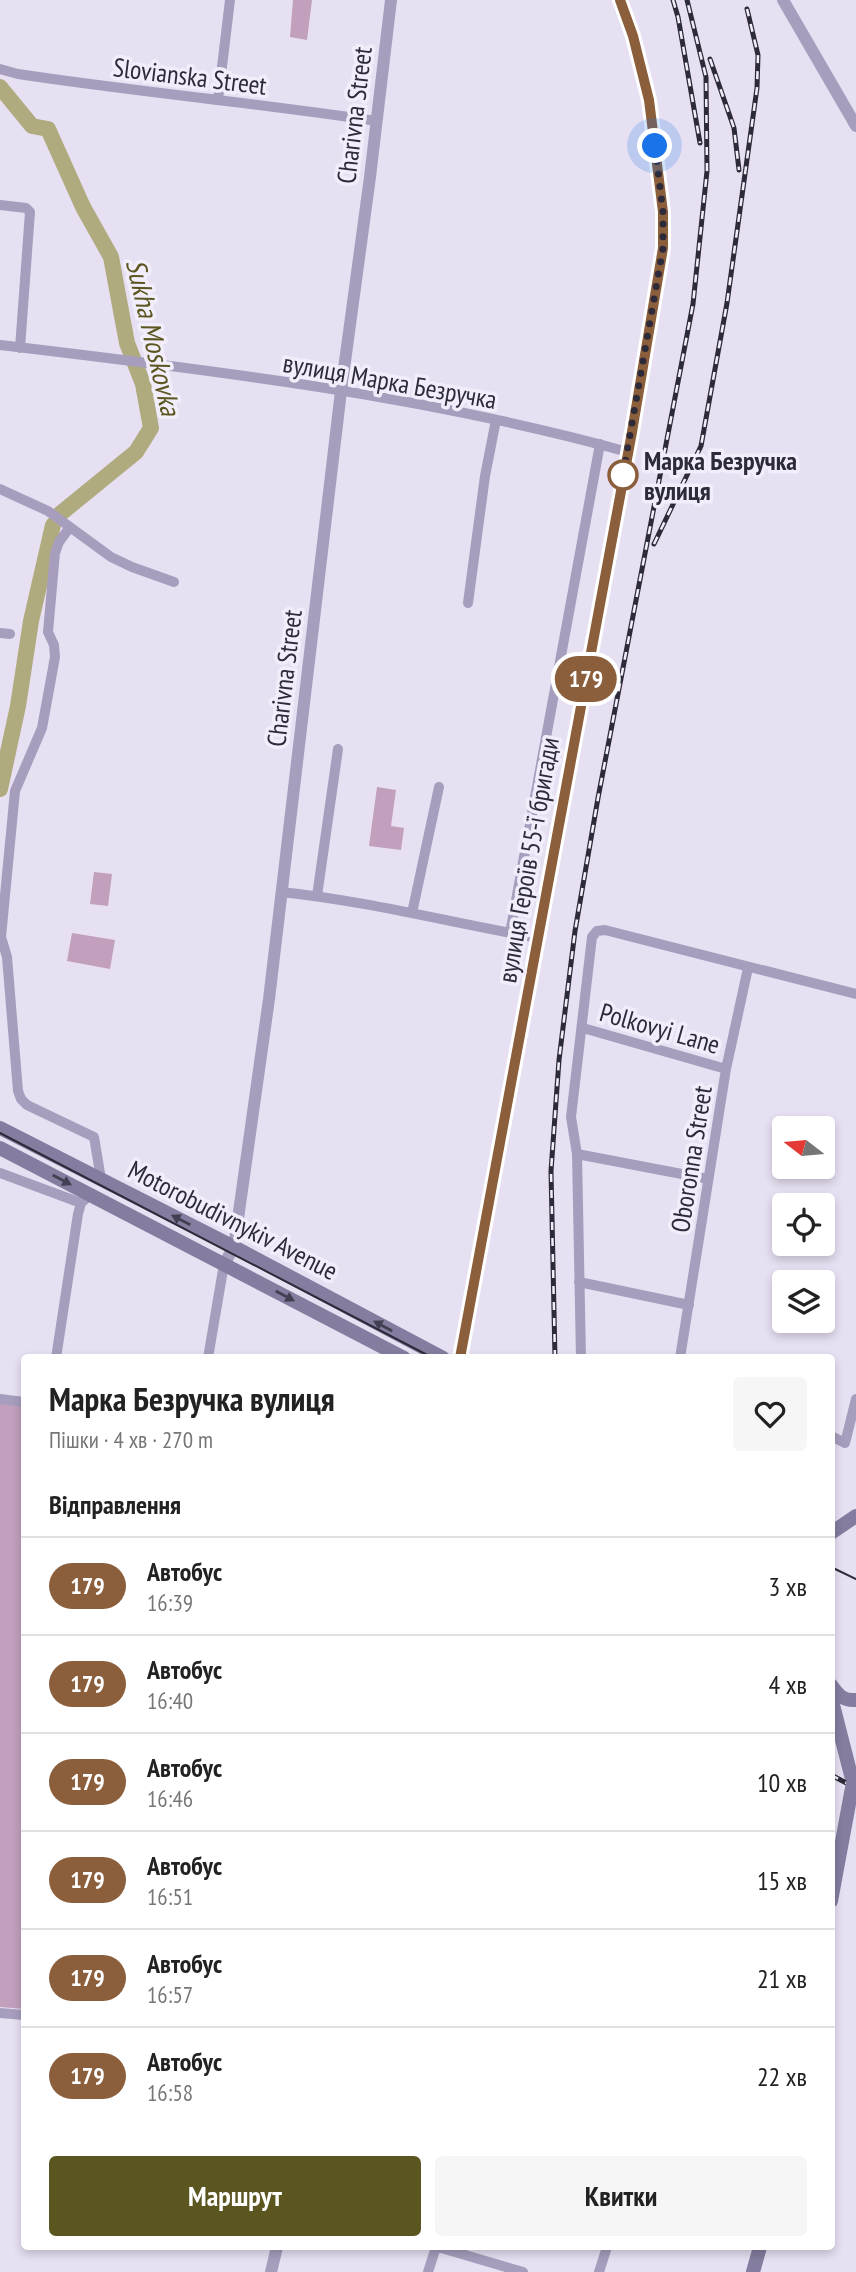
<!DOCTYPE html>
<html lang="uk">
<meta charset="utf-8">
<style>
body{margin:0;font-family:"PT Sans Narrow",sans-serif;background:#f6f6f6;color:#222;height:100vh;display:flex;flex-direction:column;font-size:26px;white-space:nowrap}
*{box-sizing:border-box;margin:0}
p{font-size:23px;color:#767676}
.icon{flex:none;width:38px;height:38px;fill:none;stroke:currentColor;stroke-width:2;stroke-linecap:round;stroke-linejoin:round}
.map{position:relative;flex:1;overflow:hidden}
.details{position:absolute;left:21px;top:1354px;width:814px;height:896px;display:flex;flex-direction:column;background:#fff;border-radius:7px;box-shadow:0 4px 10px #0003}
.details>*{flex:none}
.badge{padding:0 14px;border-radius:23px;font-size:24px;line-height:46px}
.needle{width:46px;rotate:286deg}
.buttons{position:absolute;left:772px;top:1116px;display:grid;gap:14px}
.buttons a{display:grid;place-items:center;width:63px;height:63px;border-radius:7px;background:#fff;box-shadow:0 4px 10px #0003;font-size:35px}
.you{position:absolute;width:35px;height:35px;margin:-18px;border:5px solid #fff;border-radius:50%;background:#1a73e8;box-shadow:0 0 0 10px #1a73e833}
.map>.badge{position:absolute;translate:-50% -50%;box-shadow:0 0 0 4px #fff}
h2{padding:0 28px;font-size:26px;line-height:63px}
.round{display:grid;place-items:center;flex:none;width:74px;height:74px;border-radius:7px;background:#f6f6f6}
.overview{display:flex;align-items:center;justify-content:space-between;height:119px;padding:0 28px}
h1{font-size:33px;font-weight:700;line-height:52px}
.cta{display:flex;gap:14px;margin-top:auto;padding:14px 28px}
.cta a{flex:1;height:80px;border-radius:7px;background:#5b5620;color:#fff;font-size:28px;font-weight:700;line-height:80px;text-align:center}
.cta a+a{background:#f6f6f6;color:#222}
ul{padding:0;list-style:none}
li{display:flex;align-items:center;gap:21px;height:98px;padding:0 28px;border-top:2px solid #e0e0e0}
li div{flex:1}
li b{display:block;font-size:26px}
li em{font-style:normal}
li .badge{min-width:77px;font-weight:700;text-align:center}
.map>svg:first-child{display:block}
</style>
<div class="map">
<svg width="856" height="2272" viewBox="0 0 856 2272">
<rect width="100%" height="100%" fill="#e7e0f3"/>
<path fill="#c29fbc" d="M293 0H312L307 40 290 37Z
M377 787 396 790 391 826 404 828 401 850 369 846Z
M94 872 112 874 108 906 90 904Z
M72 933 115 940 110 969 67 961Z
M0 1403 24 1406V2009L0 2007Z"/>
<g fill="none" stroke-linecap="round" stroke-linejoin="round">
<path stroke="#b0ab7f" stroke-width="16" d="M0 87 32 126 48 129 83 207 111 257 127 343 143 384 151 428 136 452 60 514
M0 789 18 706 31 621 53 525"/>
<path stroke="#a79ebd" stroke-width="10" d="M0 69 18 74C138 92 257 103 377 121
M218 100 230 0
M0 205 26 208 30 212 20 348
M0 345C210 370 423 395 628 452
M0 489 48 511 111 557 132 567 174 582
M70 527 59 542 55 553 48 632 54 645 55 657 42 728 15 791 1 937 7 957 18 1091 21 1099 27 1105 94 1137 101 1179
M468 603 485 476 496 420
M0 633 10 634
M281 892C368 901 452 923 538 938
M317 896 338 749
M412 913 439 787
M510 933 600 444
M583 1028 726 1069
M577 1154 708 1179
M0 1173 81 1203
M579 1282 689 1305
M56 1358 78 1214 81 1203 90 1195
M208 1358 224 1264
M581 1358 577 1154 571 1117 592 937 597 931 605 930 856 994
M680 1358 726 1069 748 968
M0 1399 24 1402
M831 1436 845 1443 856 1399
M0 2013 24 2015
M438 2247 523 2272
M428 2272 436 2247
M599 2272 607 2247"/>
<path stroke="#a79ebd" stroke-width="12" d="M783 0 856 126
M224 1264 234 1247 269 999 341 391 370 177 391 0
M271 2272 277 2247"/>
<path stroke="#847d9f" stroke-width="14" d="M0 1128 234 1247 443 1358
M0 1148 404 1358
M460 1358 632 432 663 248V212L649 100 633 36 620 0
M831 1533 856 1516
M831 1685C838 1695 843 1701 856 1700
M831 1697 853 1783
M831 1901 851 1793
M753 2272 760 2247"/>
<path stroke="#2d2a39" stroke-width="2" d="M0 1133 433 1358
M831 1567 856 1579"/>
<g stroke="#2d2a39" stroke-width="5">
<path id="rail" d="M673 0 678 17 700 143
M710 59 734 128 739 170
M654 544 701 446 727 303 757 88 758 55 747 9
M555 1358 551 1171 559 1060 575 931 598 798 693 304 707 171 706 77 687 0
M831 1775 856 1788"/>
</g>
<use href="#rail" stroke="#f2edfa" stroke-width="2.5" stroke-dasharray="8" stroke-linecap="butt"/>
<path stroke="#847d9f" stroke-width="14" d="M851 1793 853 1783"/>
</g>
<defs><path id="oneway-solid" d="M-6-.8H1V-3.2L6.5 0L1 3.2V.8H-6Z" transform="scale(1.75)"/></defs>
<g fill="#433f52">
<use href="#oneway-solid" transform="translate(62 1180) rotate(28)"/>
<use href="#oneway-solid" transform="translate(181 1220) rotate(-153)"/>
<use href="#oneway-solid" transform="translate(285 1296) rotate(28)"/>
<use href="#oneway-solid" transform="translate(383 1326) rotate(-152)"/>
</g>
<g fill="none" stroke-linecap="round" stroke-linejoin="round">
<g stroke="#fff" stroke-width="16">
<path id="line" d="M460 1358 632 432 663 248V212L649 100 633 36 620 0"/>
</g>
<use href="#line" stroke="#8b5e3c" stroke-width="10"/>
<path stroke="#2d2a39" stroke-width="7" stroke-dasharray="0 12.6" d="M623 475 622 480 663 248V212L655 146"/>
</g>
<circle fill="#fff" stroke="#8b5e3c" stroke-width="3.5" cx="623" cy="475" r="14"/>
<g text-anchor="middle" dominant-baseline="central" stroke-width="7" stroke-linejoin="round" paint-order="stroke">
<g font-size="26" fill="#2d2a39" stroke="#f2edfa">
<text transform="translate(190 76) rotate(7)">Slovianska Street</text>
<text transform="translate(354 115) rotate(-83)">Charivna Street</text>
<text transform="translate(390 381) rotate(10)">вулиця Марка Безручка</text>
<text transform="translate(284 678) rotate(-83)">Charivna Street</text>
<text transform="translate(528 860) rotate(-80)">вулиця Героїв 55-ї бригади</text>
<text transform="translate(660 1028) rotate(16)">Polkovyi Lane</text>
<text transform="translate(691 1159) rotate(-81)">Oboronna Street</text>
<text transform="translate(233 1220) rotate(27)">Motorobudivnykiv Avenue</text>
</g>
<g font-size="26" font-weight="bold" fill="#2d2a39" stroke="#f2edfa" text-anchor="start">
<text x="644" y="460">Марка Безручка<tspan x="644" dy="30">вулиця</tspan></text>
</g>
<g font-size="28" font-style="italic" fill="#5b5620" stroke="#f2edfa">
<text transform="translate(154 337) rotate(77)">Sukha Moskovka</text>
</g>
</g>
</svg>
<div class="buttons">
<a><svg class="needle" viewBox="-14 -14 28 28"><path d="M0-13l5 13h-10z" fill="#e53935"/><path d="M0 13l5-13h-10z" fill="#767676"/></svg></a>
<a><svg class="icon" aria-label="locate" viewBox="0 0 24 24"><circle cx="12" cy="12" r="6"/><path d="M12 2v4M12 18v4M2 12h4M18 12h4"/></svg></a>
<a><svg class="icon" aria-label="layers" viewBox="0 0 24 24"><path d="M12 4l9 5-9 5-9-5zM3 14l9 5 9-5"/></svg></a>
</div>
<div class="you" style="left:655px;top:146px"></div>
<b class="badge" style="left:586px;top:679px;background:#8b5e3c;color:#fff">179</b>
<section class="details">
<div class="overview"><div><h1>Марка Безручка вулиця</h1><p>Пішки · 4 хв · 270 m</p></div><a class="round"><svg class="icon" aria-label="heart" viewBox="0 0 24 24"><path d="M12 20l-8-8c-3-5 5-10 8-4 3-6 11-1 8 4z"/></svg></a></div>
<h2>Відправлення</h2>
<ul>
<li><span class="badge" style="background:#8b5e3c;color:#fff">179</span><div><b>Автобус</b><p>16:39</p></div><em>3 хв</em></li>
<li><span class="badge" style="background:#8b5e3c;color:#fff">179</span><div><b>Автобус</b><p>16:40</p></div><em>4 хв</em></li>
<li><span class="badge" style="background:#8b5e3c;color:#fff">179</span><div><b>Автобус</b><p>16:46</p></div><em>10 хв</em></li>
<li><span class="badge" style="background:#8b5e3c;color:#fff">179</span><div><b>Автобус</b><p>16:51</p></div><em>15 хв</em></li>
<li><span class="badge" style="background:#8b5e3c;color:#fff">179</span><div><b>Автобус</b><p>16:57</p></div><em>21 хв</em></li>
<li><span class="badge" style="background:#8b5e3c;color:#fff">179</span><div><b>Автобус</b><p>16:58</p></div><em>22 хв</em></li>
</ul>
<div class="cta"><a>Маршрут</a><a>Квитки</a></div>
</section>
</div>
